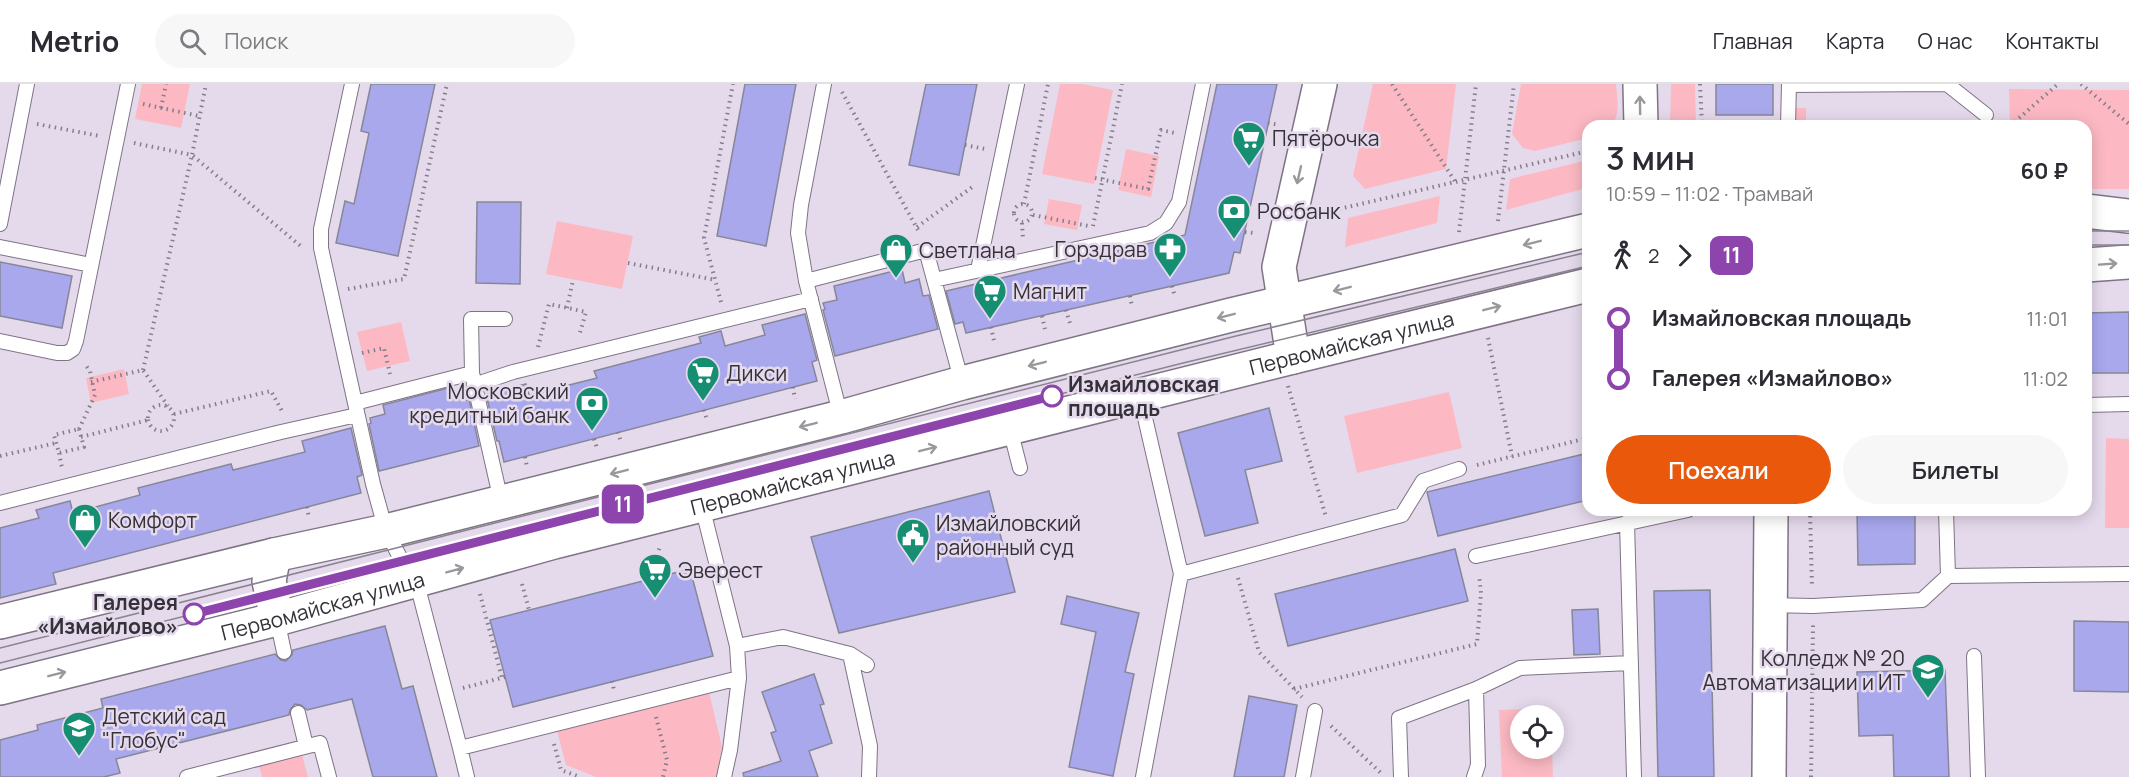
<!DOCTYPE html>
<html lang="ru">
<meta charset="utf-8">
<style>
body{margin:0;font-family:Manrope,sans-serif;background:#f7f7f7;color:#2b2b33;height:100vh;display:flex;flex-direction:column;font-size:22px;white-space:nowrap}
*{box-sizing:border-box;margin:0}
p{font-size:20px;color:#7c7c81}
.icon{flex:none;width:33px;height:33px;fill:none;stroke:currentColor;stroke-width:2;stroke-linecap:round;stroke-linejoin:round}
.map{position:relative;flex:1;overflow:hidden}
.drawer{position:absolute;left:1582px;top:36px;width:510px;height:396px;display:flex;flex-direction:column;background:#fff;border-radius:18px;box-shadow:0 3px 15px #0003}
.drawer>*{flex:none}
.badge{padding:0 12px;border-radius:9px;font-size:21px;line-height:39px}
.tools{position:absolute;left:1510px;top:621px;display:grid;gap:12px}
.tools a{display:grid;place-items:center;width:54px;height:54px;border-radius:50%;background:#fff;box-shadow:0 3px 15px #0003;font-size:30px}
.map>.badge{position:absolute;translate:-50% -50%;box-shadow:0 0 0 3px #fff}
.legs{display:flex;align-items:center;gap:9px;height:66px;padding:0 24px;font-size:20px}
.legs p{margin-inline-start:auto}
.headline{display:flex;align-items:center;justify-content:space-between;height:102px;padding:0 24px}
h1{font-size:33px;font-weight:600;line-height:45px}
.button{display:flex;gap:12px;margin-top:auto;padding:12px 24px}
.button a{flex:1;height:69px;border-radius:36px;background:#ea580c;color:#fff;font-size:24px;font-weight:600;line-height:69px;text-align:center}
.button a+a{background:#f7f7f7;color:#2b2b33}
ul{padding:0 24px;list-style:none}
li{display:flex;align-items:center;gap:21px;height:60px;font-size:22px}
li i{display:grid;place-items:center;width:9px;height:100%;margin:0 8px;background:currentColor}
li i::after{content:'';width:15px;height:15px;margin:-8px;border:4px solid;border-radius:50%;background:#fff}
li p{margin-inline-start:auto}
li:first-child i{background:linear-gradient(#0000 50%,currentColor 0)}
li:last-child i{background:linear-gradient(currentColor 50%,#0000 0)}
header{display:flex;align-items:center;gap:36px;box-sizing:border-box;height:84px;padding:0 30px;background:#fff;border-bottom:2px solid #e1e1e2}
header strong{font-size:28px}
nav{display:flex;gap:33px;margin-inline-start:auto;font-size:21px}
.search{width:420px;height:54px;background:#f7f7f7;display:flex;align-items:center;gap:15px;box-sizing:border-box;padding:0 21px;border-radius:33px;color:#7c7c81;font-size:22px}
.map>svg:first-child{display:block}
</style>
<header>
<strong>Metrio</strong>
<div class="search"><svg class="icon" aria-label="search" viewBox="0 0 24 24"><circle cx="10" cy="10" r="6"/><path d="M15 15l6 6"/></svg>Поиск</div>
<nav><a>Главная</a><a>Карта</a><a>О нас</a><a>Контакты</a></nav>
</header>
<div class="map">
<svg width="2129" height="693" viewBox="0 0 2129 693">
<rect width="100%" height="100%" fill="#e5daec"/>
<path fill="#fcb9c3" d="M142 0H190L181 44 135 35Z
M1060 0H1082L1113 6 1094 100 1042 90Z
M1373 0H1456L1446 85 1365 105 1353 92Z
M1521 0H1616C1617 14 1621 31 1611 42H1588V54L1535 67 1523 64 1512 50Z
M1671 0H1695L1696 42H1670Z
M2009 5 2129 6V105H2087L2086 42H2010Z
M1792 24H1806V42H1792Z
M1126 65 1159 72 1151 113 1118 106Z
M1588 76V101L1583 105 1506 126 1510 95Z
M1440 112 1437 139 1345 163 1348 134Z
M1049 115 1082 121 1077 146 1044 140Z
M557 137 633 152 622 205 546 190Z
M401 238 410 277 367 287 357 248Z
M124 285 129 310 91 319 86 294Z
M1449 308 1462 364 1357 389 1344 332Z
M2106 354 2129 355V444H2105Z
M709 608 722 663 716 693H596L566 681 557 647Z
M1551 624V631L1521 632V664L1552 665 1553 693H1502L1499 626Z
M302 671 308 693H262L259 682Z"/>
<path fill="#a9a8ed" stroke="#868799" stroke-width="1.5" d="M371 0H435L398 172 336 159 345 117 354 120 369 49 361 47Z
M745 0H796L766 162 717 152Z
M926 0H977L959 91 909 81Z
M1217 0H1277L1240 169 1234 168 1229 189 966 249 963 238 955 240 946 207 1185 151Z
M1716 0H1773V31H1716Z
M477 118H521L520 200 476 199Z
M0 178 72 192 62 244 0 232Z
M902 185 905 199 919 195 923 212 929 211 938 245 835 272 823 226 825 225 823 219 837 216 834 202Z
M2129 228V289H2086V229Z
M805 230 817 276 812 278 817 297 504 378 499 357H497L486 310 526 300 529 311 597 294 594 287 701 259 699 253 721 247 725 262 765 251 762 241Z
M448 304 451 315 465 312 466 316 469 315 479 362 379 387 369 340 371 339 370 334 385 330 383 321Z
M1269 324 1282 377 1245 386 1258 439 1205 452 1178 349Z
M351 344 362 391 357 393 361 409 53 489 56 500 0 514V444L39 434 36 426 70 417 73 429 140 411 138 404 231 380 233 386 305 368 302 357Z
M1588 369V416L1438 452 1427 408Z
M989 407 1015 508 839 549 811 453Z
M1857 426H1915V480L1858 481Z
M1455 465 1468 517 1288 562 1275 510Z
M690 485 713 572 513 623 490 536Z
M1710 506 1714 693H1658L1654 507Z
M1067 512 1139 529 1125 588 1134 590 1113 692 1069 683 1096 548 1061 540Z
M1598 525 1600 570 1574 571 1572 526Z
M2074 537 2129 538V608L2074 607Z
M385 542 402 605 413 602 437 693H373L352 615 307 626 301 621 295 620 290 626 289 631 116 675 120 689 104 693H0V656L38 646 37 641 103 624 101 615 275 570 281 576 286 577 292 571 293 566Z
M1945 586 1949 693H1894L1893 651 1859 652 1857 588Z
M814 590 824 620 820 621 832 659 809 667 818 693H744L743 689 781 677 771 649 776 647 762 608Z
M1249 612 1297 621 1284 693H1234Z"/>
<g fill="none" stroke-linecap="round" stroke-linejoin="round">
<g stroke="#7e7484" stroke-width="16">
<path id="lane" d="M352 0 321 145V164L355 319
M1789 1 1947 0 1986 31
M1788 42 1789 0
M0 140 27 0
M0 163 91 181
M978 186 1017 0
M934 196 1150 149 1166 139 1179 118 1203 0
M806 197 798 149 801 121 824 0
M0 257 57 269H67L73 265 76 257 128 0
M472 289 471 235H505
M474 301 513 288 811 215
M1140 312 1181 490 1143 693
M2086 321 2129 320
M841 333 806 197 926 166 962 299
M1010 345 1020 384
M501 417 472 289 355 319 373 400 386 447 402 477 416 496 460 664 739 594 737 562 702 422
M0 419 281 348 357 331
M1946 426 1948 492
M1627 438 1634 693
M1476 472 1688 426
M1181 490 1402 431 1423 397 1459 385
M1771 521 1813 522 1922 516 1948 492 2129 490
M277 535 284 568
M737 562 783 553 850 570 870 662 869 693
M850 570 867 581
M1974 572 1978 693
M298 629 306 662
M460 664 467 693
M187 693 320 659 329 693
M724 693 730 666 739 594
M1303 693 1315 627
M1401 693 1399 634 1476 605
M1474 693 1478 681 1476 605 1520 584 1631 579"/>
</g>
<g stroke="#7e7484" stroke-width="36">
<g id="secondary">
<path d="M1640 0 1641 42"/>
<path d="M2086 127 2129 132"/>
<path d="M2086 181 2129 178"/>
<path d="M1293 273 1279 183 1320 0"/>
<path d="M274 471 269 497 277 535"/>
<path d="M0 538 274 471 386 447 841 333 962 299 1231 231 1588 146"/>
<path id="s1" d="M0 604 277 535 554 458 1293 273 1588 201"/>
<path d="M1769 693 1771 426"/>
</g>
</g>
<path stroke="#857e8a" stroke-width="4" stroke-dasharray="1.5 4.5" stroke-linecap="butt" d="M1392 0 1456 99
M1700 0 1702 42
M2081 0 2129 40
M842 8 919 148
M143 20 199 32
M161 24 166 0
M1268 39 1279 41
M37 40 100 52
M2010 42 2058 0
M134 59 192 71 206 0
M965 61 985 65
M1095 94 1148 105 1161 46 1175 49
M1014 129a9 9 0 1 1 18 0a9 9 0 1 1-18 0Z
M1024 120 1048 0
M1339 125 1588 67
M1033 131 1089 142
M1498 137 1514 0
M1022 139 1023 156
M1093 142 1122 0
M917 143 975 101
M1245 148 1254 149
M1459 148 1476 0
M628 179 716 196
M1172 202 1175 213
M348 205 404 195 447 0
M1130 212 1132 223
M721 218 704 154 733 0
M567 224 573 196
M1066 226 1070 239
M1042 232 1045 245
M991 243 994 257
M1488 254 1512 372
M538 263 549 220 586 228 579 252
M362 269 384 264 390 290
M143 286 192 71 303 164
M91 298 143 286 168 322
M1288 302 1326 433
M793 303 795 315
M148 334a13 13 0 1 1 26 0a13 13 0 1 1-26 0Z
M704 326 707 336
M174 330 271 307 283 329
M79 345 95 311 90 287 84 279
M79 345 84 363 59 369 54 351Z
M618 348 621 358
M81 353 148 336
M594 355 597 364
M59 369 62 384
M0 372 56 359
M525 373 527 383
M1477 381 1588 354
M307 423 309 434
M1810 426 1812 503
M1238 494 1259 568 1302 613
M651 495 660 462
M522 500 529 526
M480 510 502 594
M612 597 614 606
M463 604 505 593
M1294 605 1477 560 1481 509 1479 491
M656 633 667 676 663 693
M1331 642 1382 690
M554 660 561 686 580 693
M1811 693 1813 541"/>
<use href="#lane" stroke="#fff" stroke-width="14"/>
<use href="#secondary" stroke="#fff" stroke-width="33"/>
<path stroke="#8b8490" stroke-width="1.5" d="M2086 147H2129
M2086 161H2129
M0 564 1236 252 1588 168
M0 579 1183 279 1588 182"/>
</g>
<defs><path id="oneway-shaft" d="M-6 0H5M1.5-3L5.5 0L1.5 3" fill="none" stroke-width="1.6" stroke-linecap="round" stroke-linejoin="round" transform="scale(1.5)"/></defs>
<g stroke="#9a989c">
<use href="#oneway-shaft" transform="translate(1640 21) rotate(-91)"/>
<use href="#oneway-shaft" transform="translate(1299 91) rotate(103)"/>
<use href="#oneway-shaft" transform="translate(1532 159) rotate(166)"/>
<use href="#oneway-shaft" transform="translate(2108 180) rotate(-4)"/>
<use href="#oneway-shaft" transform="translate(1342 205) rotate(166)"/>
<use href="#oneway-shaft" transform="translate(1492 224) rotate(-14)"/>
<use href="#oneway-shaft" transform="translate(1226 232) rotate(166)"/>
<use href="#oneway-shaft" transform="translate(1037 280) rotate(166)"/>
<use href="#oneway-shaft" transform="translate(808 341) rotate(166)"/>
<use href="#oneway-shaft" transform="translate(928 365) rotate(-14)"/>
<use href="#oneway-shaft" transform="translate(619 388) rotate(166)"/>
<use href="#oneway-shaft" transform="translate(455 486) rotate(-15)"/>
<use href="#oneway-shaft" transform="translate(57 590) rotate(-14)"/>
</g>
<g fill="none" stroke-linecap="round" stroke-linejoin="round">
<g stroke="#fff" stroke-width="14">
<path id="line-1" d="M194 530 1052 312"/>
</g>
<use href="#line-1" stroke="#8e44ad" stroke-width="9"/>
</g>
<defs>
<g id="supermarket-pin" transform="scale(1.725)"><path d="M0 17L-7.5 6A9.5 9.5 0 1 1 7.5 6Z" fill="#158e72" stroke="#e5daec"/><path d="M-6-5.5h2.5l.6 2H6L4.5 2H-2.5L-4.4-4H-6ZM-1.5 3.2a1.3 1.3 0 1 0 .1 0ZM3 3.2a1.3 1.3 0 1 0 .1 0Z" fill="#fff"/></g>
<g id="bank-pin" transform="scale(1.725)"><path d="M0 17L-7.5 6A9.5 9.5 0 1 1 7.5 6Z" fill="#158e72" stroke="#e5daec"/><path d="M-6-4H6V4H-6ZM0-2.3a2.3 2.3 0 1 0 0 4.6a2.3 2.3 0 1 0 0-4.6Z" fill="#fff"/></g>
<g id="pharmacy-pin" transform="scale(1.725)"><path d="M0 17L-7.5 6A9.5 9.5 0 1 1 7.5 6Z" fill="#158e72" stroke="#e5daec"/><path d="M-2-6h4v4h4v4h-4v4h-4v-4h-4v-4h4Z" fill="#fff"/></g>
<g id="shop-pin" transform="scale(1.725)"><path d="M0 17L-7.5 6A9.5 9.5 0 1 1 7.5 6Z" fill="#158e72" stroke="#e5daec"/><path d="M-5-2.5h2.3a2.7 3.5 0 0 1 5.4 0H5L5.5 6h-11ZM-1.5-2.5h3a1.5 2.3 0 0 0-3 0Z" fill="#fff"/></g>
<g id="civic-pin" transform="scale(1.725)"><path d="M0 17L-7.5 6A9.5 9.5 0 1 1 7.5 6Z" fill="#158e72" stroke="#e5daec"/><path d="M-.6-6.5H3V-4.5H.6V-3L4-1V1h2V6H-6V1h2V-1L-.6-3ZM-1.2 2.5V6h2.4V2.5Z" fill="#fff"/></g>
<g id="university-pin" transform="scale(1.725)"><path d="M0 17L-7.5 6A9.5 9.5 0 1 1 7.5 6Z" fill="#158e72" stroke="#e5daec"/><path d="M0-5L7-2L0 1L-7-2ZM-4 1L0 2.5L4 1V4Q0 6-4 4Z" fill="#fff"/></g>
<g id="school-pin" transform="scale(1.725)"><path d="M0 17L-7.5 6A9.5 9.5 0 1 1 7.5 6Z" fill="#158e72" stroke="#e5daec"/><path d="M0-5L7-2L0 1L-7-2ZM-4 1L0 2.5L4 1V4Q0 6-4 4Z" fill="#fff"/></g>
</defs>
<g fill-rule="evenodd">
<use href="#supermarket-pin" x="1249" y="54"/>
<use href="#bank-pin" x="1234" y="127"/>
<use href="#pharmacy-pin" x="1170" y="165"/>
<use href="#shop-pin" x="896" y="166"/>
<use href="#supermarket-pin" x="990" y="207"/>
<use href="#supermarket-pin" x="703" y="289"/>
<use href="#bank-pin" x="592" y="319"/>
<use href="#shop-pin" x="85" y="436"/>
<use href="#civic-pin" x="913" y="451"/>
<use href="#supermarket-pin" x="655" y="486"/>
<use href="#university-pin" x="1928" y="586"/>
<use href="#school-pin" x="79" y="644"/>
</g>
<g fill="#fff" stroke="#8e44ad" stroke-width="3">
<circle cx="1052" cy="312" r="10"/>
<circle cx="194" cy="530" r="10"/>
</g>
<g text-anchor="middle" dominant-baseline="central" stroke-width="5" stroke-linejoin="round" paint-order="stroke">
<g font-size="21" fill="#353138" stroke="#e5daec" text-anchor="start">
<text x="1272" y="54">Пятёрочка</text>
<text x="1257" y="127">Росбанк</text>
<text x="1147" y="165" text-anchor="end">Горздрав</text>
<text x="919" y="166">Светлана</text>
<text x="1013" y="207">Магнит</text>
<text x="726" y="289">Дикси</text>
<text x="569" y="307" text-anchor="end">Московский<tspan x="569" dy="24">кредитный банк</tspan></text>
<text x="108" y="436">Комфорт</text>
<text x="936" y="439">Измайловский<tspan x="936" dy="24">районный суд</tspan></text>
<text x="678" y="486">Эверест</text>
<text x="1905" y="574" text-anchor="end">Колледж № 20<tspan x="1905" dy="24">Автоматизации и ИТ</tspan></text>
<text x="102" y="632">Детский сад<tspan x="102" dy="24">"Глобус"</tspan></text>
</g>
<g font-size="21" fill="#353138" stroke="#e5daec">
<text stroke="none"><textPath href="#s1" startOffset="1395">Первомайская улица</textPath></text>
<text stroke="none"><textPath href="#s1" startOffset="819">Первомайская улица</textPath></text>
<text stroke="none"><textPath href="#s1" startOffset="333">Первомайская улица</textPath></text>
</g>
<g font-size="21" font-weight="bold" fill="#353138" stroke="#e5daec" text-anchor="start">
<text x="1068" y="300">Измайловская<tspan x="1068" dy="24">площадь</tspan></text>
<text x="178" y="518" text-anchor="end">Галерея<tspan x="178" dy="24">«Измайлово»</tspan></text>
</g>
</g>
</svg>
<div class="tools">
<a><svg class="icon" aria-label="locate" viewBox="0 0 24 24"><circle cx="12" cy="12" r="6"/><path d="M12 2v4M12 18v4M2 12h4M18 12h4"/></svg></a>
</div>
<b class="badge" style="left:623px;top:420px;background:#8e44ad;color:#fff">11</b>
<section class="drawer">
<div class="headline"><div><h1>3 мин</h1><p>10:59 – 11:02 · Трамвай</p></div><b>60 ₽</b></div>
<div class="legs"><svg class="icon" aria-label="walk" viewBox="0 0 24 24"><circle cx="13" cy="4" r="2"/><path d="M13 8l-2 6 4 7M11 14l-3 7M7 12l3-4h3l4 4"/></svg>2<svg class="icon" aria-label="forward" viewBox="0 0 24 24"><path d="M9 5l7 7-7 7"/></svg><b class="badge" style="background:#8e44ad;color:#fff">11</b></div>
<ul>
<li><i style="color:#8e44ad"></i><b>Измайловская площадь</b><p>11:01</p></li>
<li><i style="color:#8e44ad"></i><b>Галерея «Измайлово»</b><p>11:02</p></li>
</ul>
<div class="button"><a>Поехали</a><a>Билеты</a></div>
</section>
</div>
